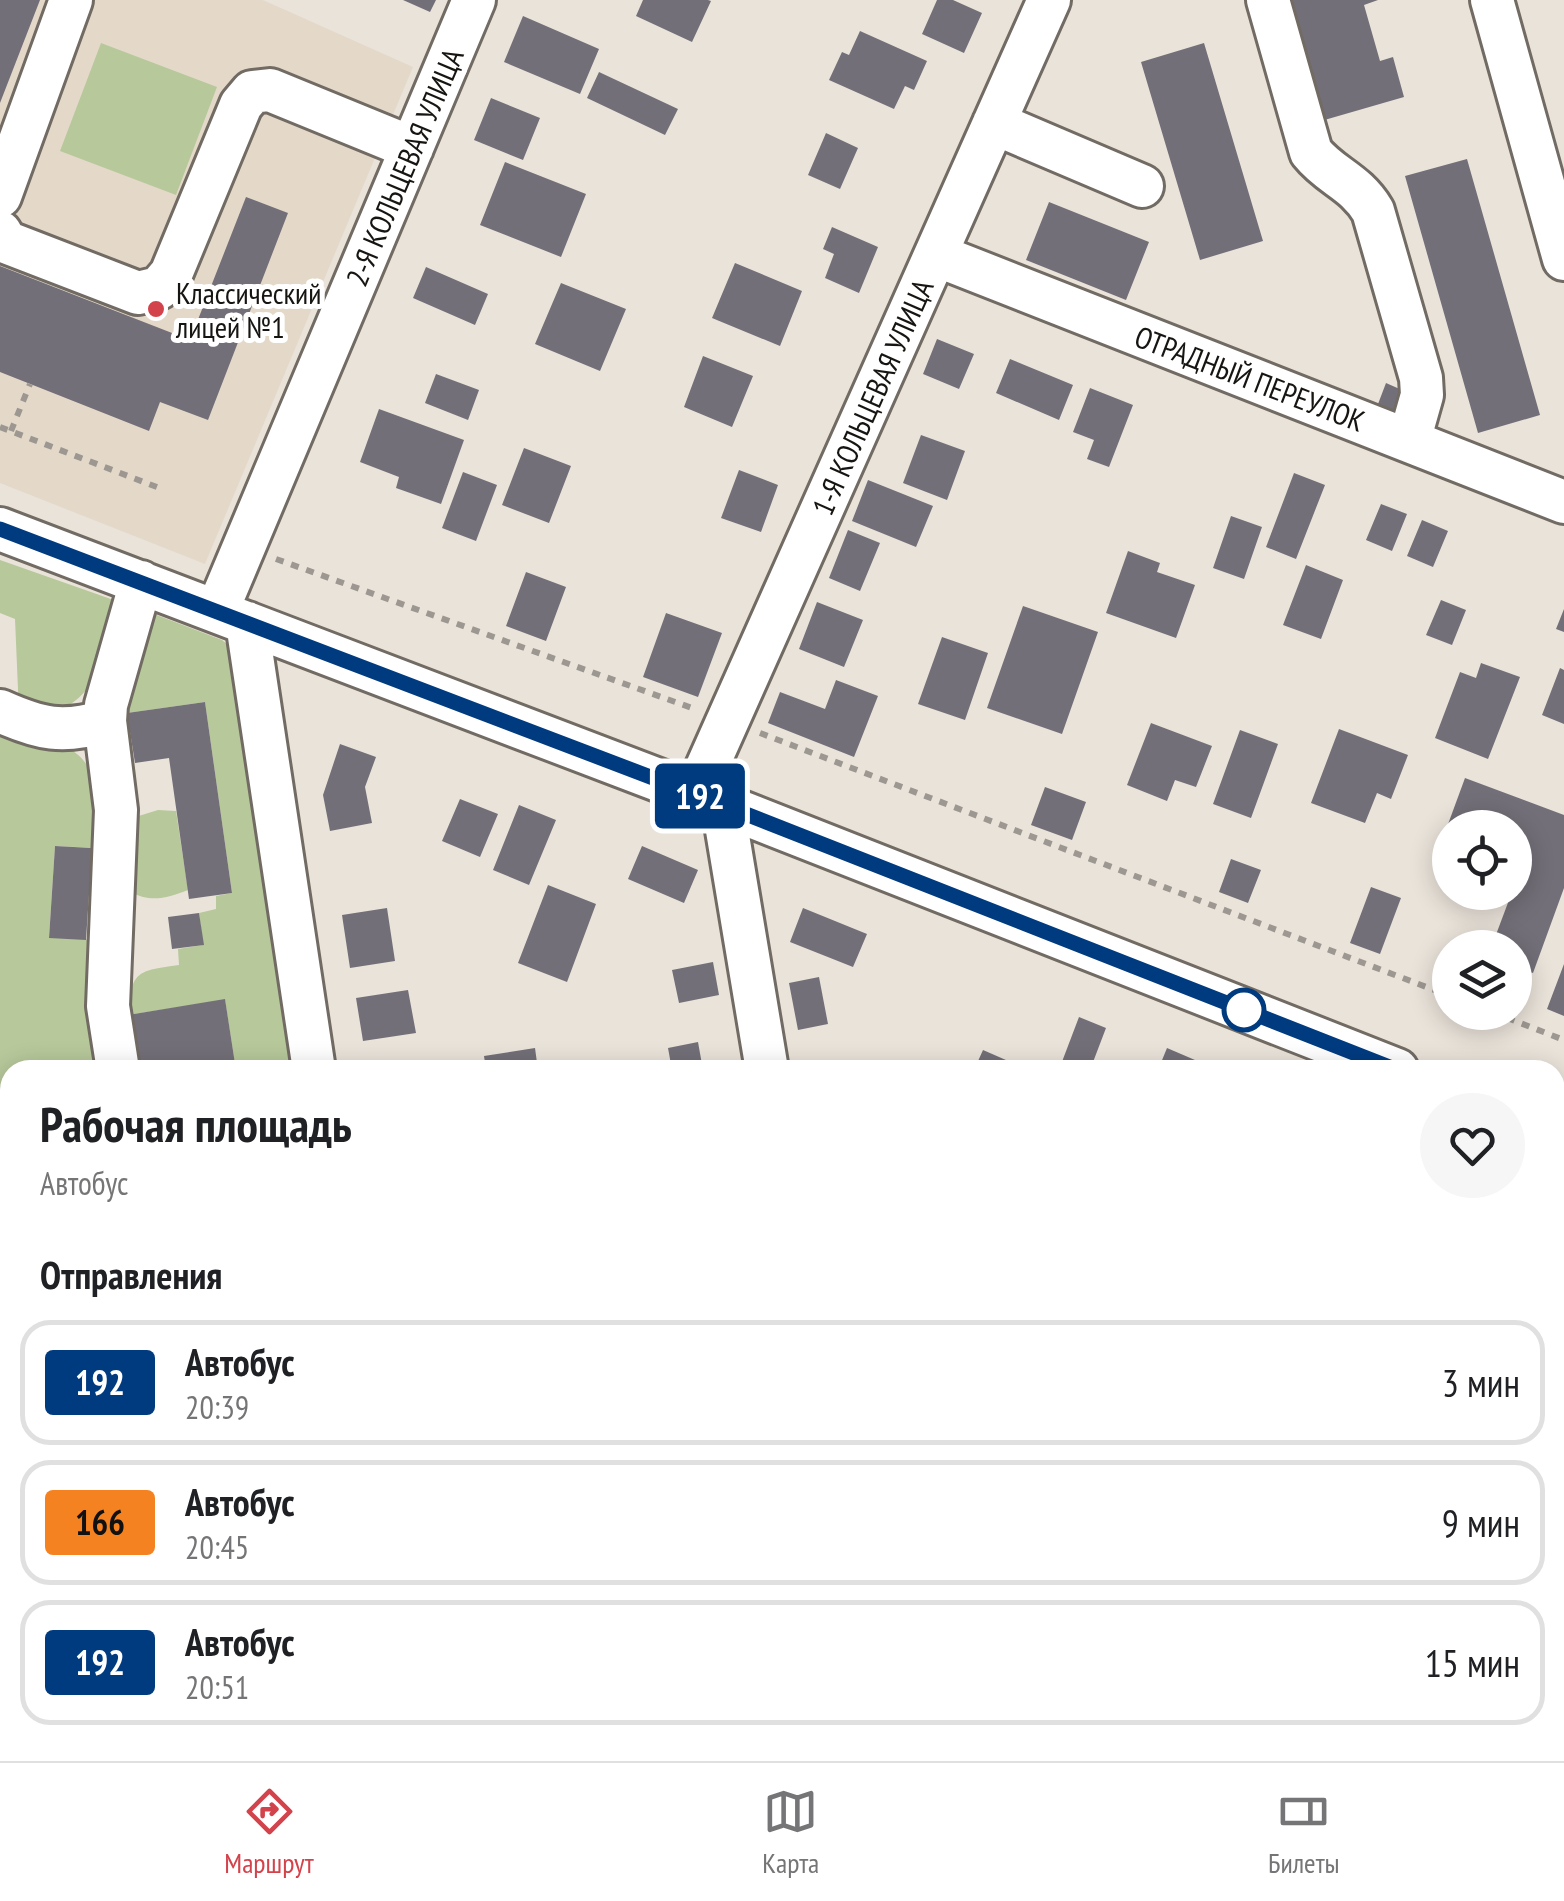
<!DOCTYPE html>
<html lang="ru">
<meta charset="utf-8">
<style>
body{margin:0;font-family:"PT Sans Narrow",sans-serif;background:#f6f6f6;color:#202124;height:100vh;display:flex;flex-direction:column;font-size:38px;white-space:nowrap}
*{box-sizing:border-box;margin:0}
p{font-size:32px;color:#757577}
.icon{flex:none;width:55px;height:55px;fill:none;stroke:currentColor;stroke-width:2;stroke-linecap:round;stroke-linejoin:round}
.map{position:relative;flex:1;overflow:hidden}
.details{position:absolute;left:0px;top:1060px;width:1565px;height:702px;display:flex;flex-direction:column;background:#fff;border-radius:30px 30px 0 0;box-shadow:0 5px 25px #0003}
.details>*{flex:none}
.badge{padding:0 20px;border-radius:8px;font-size:35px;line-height:65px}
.buttons{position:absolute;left:1432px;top:810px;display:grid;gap:20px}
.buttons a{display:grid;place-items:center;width:100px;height:100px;border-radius:50%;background:#fff;box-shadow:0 5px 25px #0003;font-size:50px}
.map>.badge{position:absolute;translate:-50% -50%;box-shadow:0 0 0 5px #fff}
h2{padding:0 40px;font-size:38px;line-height:90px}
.round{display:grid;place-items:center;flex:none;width:105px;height:105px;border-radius:52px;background:#f6f6f6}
.headline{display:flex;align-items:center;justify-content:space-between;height:170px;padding:0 40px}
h1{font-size:48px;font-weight:700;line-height:75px}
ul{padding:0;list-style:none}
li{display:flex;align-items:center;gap:30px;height:125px;margin:0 20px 15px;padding:0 20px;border:5px solid #e0e0e0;border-radius:30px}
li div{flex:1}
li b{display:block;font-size:38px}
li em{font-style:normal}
li .badge{min-width:110px;font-weight:700;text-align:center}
.tabs{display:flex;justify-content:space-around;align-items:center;height:140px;border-top:2px solid #e0e0e0;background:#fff;font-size:28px;color:#757577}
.tabs a{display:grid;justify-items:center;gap:5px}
.tabs .active{color:#d3434c}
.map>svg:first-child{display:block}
</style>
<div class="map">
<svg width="1564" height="1761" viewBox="0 0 1564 1761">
<rect width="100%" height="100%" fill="#eae3da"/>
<path fill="#e4d9c9" d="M0 0H263L413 67 205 564 0 483Z"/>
<path fill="#b7c89b" d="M101 43 217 87 176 195 60 151Z
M0 560 125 604C110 641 98 703 51 712 41 713 29 713 19 713L15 619 0 613Z
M141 609 222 640 234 650 297 1070H236L225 1000 128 1015C131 970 138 971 179 965L178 949 203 945 199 913 216 909V896L232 893 205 702 127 713 124 691Z
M0 721 73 751C105 773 98 815 97 848L55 846 49 937 95 940 105 1070H10V1400L0 1408Z
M158 810 176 811 188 890C167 898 151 903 131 892L129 819Z
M10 1450V1616L0 1622V1468Z
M10 1638V1752L48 1753 47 1761H0V1644Z"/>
<path fill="#736f78" d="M0 0H40L0 103Z
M403 0H436L430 12Z
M643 0H708L711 1 692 42 636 16Z
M937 0H953L982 13 964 53 922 34Z
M1286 0H1378L1364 5 1380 61 1393 57 1404 97 1321 121Z
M523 16 599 49 580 94 504 62Z
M860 31 927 61 914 90 905 86 894 109 829 80 842 52 849 55Z
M1204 43 1263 241 1200 260 1141 62Z
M599 72 678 109 665 135 587 98Z
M491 98 540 118 523 160 474 140Z
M826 133 858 148 840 189 808 175Z
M1467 159 1540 415 1478 433 1405 176Z
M505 162 586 194 561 257 480 225Z
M246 197 288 213 208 420 160 402 149 431 0 372V266L190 340Z
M1049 202 1149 242 1126 300 1026 260Z
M832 227 878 247 859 293 825 278 834 254 823 249Z
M735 263 802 291 780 346 712 318Z
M426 267 488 294 475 325 413 298Z
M561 283 626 309 600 371 535 344Z
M937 339 974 354 959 389 923 374Z
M703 356 753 376 732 427 684 407Z
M1010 359 1073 385 1059 420 996 393Z
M436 374 479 390 468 420 425 403Z
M1386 383 1411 394 1403 414 1378 404Z
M1090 388 1133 405 1109 467 1087 459 1094 440 1073 432Z
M379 409 464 440 441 504 396 488 399 477 360 462Z
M921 435 965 451 947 500 903 483Z
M524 448 571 466 549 523 502 505Z
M739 470 778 485 761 532 721 518Z
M463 472 497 485 476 541 442 528Z
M1294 473 1325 485 1296 559 1266 547Z
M868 480 933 506 916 547 852 521Z
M1381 504 1407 514 1392 551 1366 540Z
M1231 516 1262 527 1244 579 1213 568Z
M1422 520 1448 531 1433 567 1407 556Z
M848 530 880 543 860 591 829 578Z
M1128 551 1160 563 1157 572 1195 585 1176 638 1106 613Z
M1306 565 1343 580 1321 639 1283 625Z
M526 572 566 587 546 641 506 626Z
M1441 600 1466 610 1452 645 1426 635Z
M817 602 863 620 844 667 799 649Z
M1023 606 1098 632 1062 734 987 708Z
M1564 609V632L1556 629Z
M666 613 722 633 698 697 643 677Z
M942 637 988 653 965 720 918 704Z
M1481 663 1520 677 1488 759 1435 738 1460 672 1476 678Z
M1560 668 1564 670V724L1542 715Z
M836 680 878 696 854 757 768 723 780 692 825 709Z
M205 702 232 893 189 899 169 758 135 763 127 713Z
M1151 723 1212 746 1196 787 1175 780 1167 801 1127 785Z
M1339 729 1408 755 1391 799 1377 793 1365 823 1311 803Z
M1240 730 1278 744 1251 818 1213 804Z
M340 744 376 757 365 787 372 823 330 831 323 795Z
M1465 778 1564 815V888L1533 973 1515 967V948H1491L1512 892H1515V828H1450V872L1433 865Z
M1045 787 1086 802 1072 840 1031 825Z
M460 799 498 814 480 857 442 841Z
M519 805 556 820 529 885 493 870Z
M55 846 92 848 86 940 49 938Z
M642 846 698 870 684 903 628 879Z
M1231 859 1261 870 1248 903 1219 892Z
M548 885 596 904 567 982 518 963Z
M1371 887 1401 898 1380 954 1350 943Z
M387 908 395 961 350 968 342 915Z
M803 908 867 934 853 967 790 942Z
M199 913 204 945 172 949 168 917Z
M713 962 719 995 679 1003 672 970Z
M1564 964V1016L1547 1009Z
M819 977 828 1024 798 1030 789 983Z
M408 990 416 1033 363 1041 356 998Z
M225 999 236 1070H136L128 1015Z
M1079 1017 1106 1028 1090 1070H1066L1060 1067Z
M698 1042 703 1070H672L668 1048Z
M535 1048 538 1070H486L484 1056Z
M1167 1048 1202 1063 1199 1070H1158Z
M983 1050 1029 1070H974Z
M1564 1399V1449L1555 1452V1402Z
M1564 1687V1758L1547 1761 1544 1752H1555V1690Z
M294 1752H355L356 1761H295Z
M464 1752H537L538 1761H465Z
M747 1752H793L796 1761H750Z
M826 1752H870L871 1761H828Z
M947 1752H1003L1004 1758 993 1761H949Z
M1301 1752H1351L1355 1761H1304Z
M1399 1752H1443V1753L1421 1761H1402Z
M1510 1752H1518L1521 1761H1488Z"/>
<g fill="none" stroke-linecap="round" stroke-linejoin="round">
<g stroke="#716b63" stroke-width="48">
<path id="minor" d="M1268 0 1311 152C1331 177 1355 181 1373 211L1421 378 1422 395 1409 441
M1492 0 1564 259
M994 123 1142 186
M0 196 71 0
M0 232 6 242 138 293 159 288 171 274 241 105 252 92 270 90 412 148
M936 255 1564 502
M0 529 695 794 1397 1070
M217 611 474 0
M247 623 314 1070
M0 711C40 729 63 734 105 721
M695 794 1049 0
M723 806 767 1070
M118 1070 108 1006 116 810 105 721 106 705 141 582
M1555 1132 1564 1135
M0 1432 10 1417
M1555 1597 1564 1594
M266 1752 268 1761
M417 1752 418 1761
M907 1752 909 1761
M1135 1761 1157 1752"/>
</g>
<path stroke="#9d9791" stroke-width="6" stroke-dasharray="8 8" stroke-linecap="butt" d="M0 427 162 489
M11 431 30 384
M276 559 692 708
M760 733 1450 996
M1492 1012 1564 1040"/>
<use href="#minor" stroke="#fff" stroke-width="42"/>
</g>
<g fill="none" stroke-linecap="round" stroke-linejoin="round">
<g stroke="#fff" stroke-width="22">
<path id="line" d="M0 529 695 794 1397 1070"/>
</g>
<use href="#line" stroke="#003b80" stroke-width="15"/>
</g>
<circle fill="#d3434c" stroke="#fff" stroke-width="4" cx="156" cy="309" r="10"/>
<circle fill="#fff" stroke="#003b80" stroke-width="5" cx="1244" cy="1010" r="20"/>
<g text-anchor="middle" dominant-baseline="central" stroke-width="10" stroke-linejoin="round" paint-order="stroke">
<g font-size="30" fill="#171512" stroke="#fff">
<text transform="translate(404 167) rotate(-67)">2-Я КОЛЬЦЕВАЯ УЛИЦА</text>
<text transform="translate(1250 378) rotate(21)">ОТРАДНЫЙ ПЕРЕУЛОК</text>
<text transform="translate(872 397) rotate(-66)">1-Я КОЛЬЦЕВАЯ УЛИЦА</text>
</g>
<g font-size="30" fill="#171512" stroke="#fff" text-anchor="start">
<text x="176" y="292">Классический<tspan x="176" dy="34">лицей №1</tspan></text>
</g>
</g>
</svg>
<div class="buttons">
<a><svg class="icon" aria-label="locate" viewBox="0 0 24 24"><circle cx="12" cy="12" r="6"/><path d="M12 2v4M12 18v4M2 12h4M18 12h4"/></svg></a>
<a><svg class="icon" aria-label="layers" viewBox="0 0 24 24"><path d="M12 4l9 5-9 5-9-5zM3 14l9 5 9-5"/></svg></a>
</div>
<b class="badge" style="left:700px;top:796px;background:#003b80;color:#fff">192</b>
<section class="details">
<div class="headline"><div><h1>Рабочая площадь</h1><p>Автобус</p></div><a class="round"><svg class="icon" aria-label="heart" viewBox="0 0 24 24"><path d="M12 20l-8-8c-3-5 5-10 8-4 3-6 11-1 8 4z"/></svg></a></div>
<h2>Отправления</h2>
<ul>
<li><span class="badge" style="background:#003b80;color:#fff">192</span><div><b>Автобус</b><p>20:39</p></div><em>3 мин</em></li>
<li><span class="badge" style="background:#f58220;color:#111">166</span><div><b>Автобус</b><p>20:45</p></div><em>9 мин</em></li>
<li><span class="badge" style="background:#003b80;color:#fff">192</span><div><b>Автобус</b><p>20:51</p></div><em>15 мин</em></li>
</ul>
</section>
</div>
<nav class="tabs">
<a class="active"><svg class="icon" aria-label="directions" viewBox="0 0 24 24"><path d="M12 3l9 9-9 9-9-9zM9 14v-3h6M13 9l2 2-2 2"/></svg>Маршрут</a>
<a><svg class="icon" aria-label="map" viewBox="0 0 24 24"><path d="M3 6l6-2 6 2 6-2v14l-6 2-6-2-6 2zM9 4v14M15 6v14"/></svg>Карта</a>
<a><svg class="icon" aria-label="tickets" viewBox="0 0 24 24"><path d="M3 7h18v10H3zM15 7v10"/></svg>Билеты</a>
</nav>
